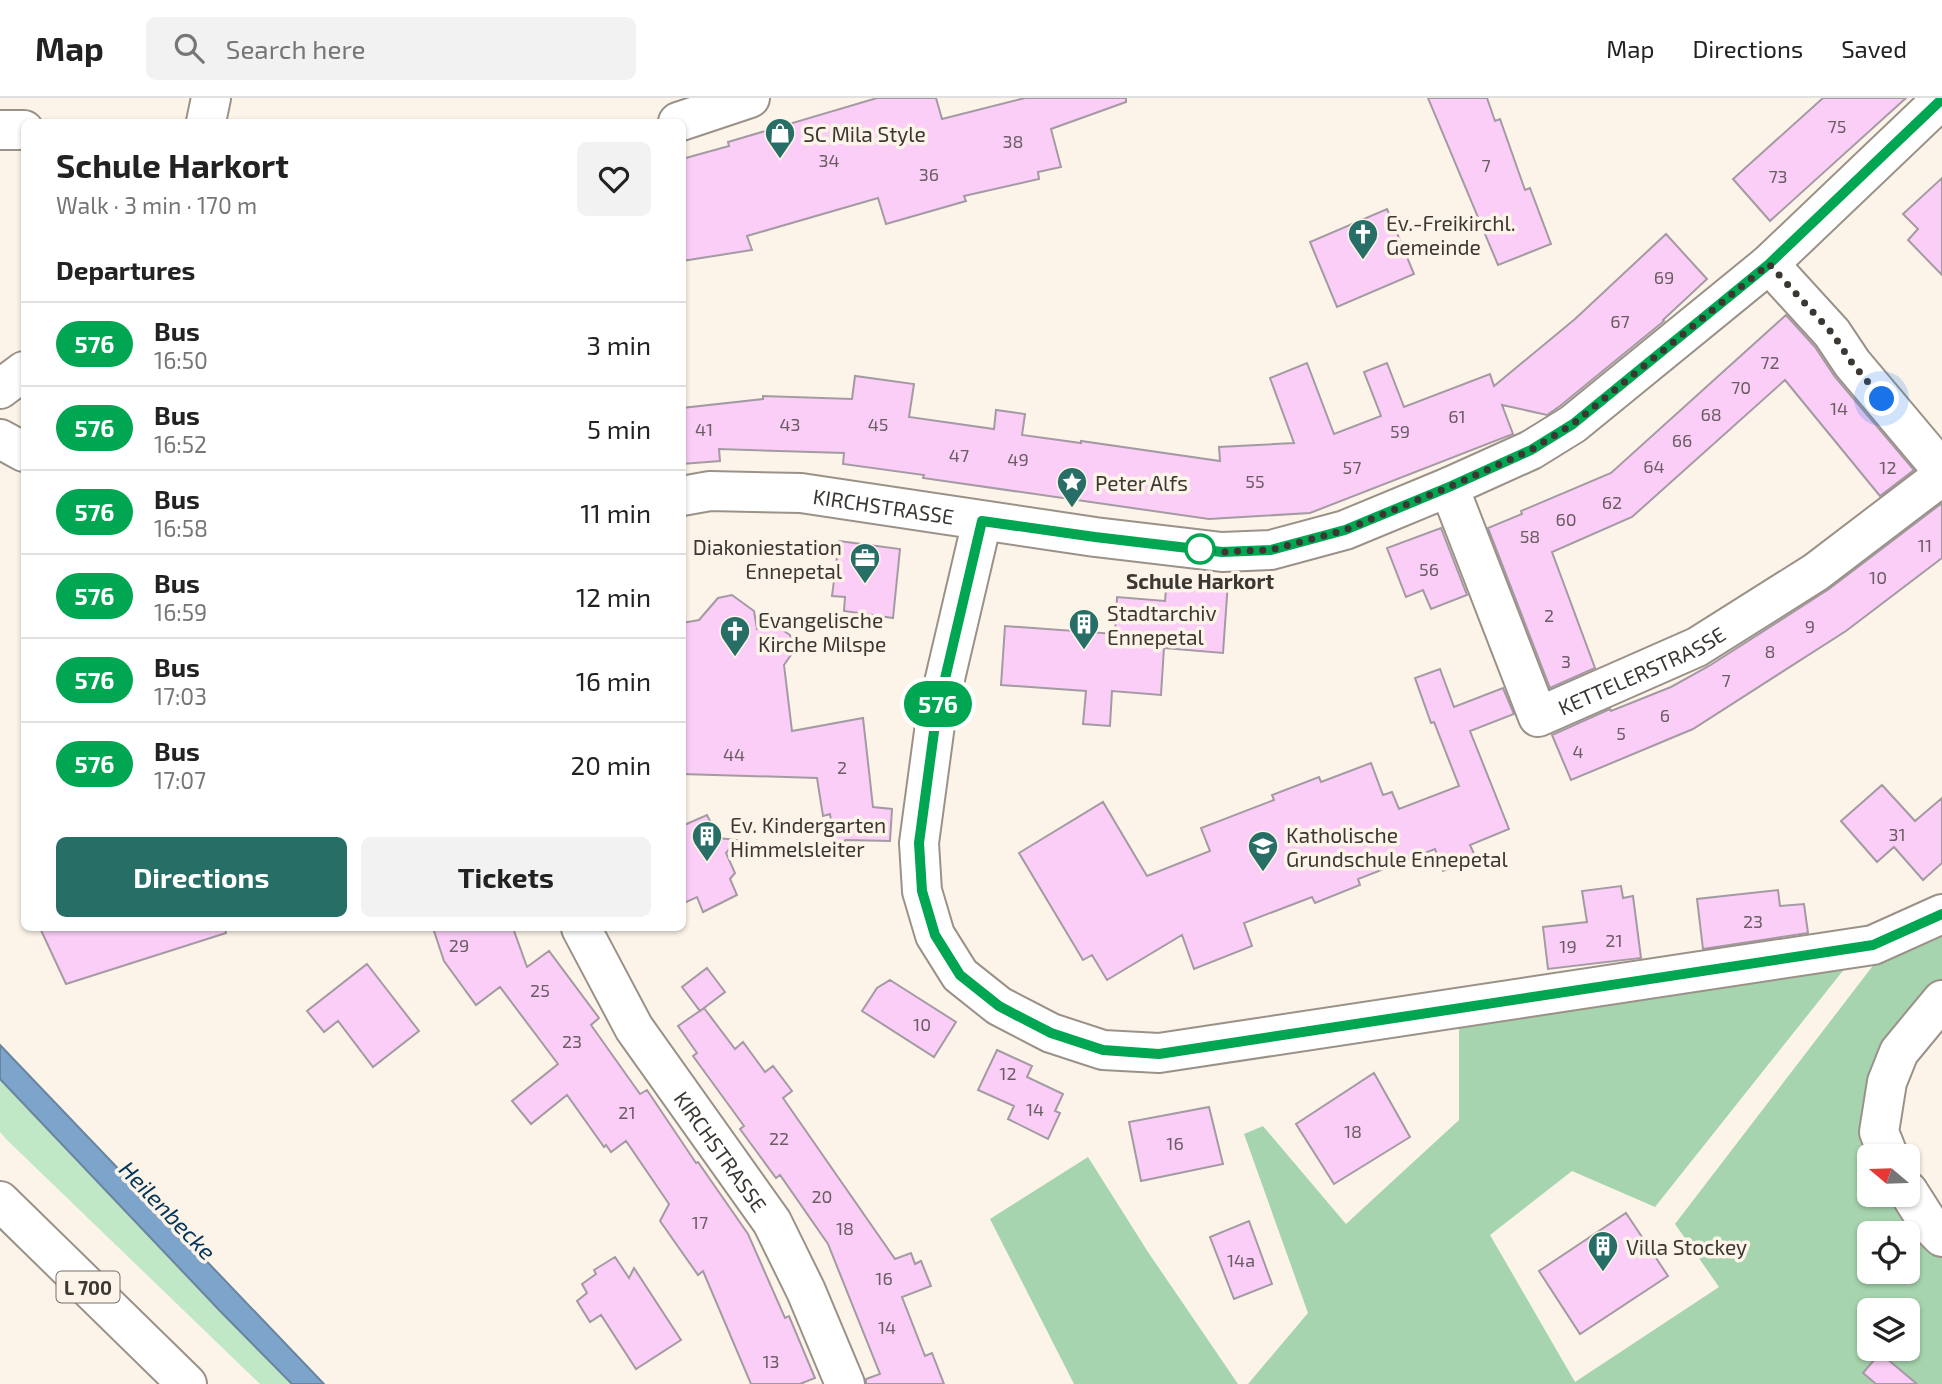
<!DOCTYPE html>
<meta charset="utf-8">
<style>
body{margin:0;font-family:"Exo 2",sans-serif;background:#f2f2f2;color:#222;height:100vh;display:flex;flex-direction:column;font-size:26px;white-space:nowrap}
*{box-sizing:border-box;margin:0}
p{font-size:23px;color:#767676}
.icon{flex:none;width:38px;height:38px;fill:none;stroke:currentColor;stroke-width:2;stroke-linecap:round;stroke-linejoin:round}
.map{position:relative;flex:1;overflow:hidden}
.sheet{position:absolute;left:21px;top:21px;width:665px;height:812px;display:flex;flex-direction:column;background:#fff;border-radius:10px;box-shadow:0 2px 5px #0004}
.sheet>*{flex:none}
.badge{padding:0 14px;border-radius:23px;font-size:24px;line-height:46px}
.needle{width:46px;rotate:289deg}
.buttons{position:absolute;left:1857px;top:1046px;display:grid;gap:14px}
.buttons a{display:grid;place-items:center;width:63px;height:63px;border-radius:10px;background:#fff;box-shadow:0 2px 5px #0004;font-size:35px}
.you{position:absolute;width:35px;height:35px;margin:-18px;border:5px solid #fff;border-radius:50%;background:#1a73e8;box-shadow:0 0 0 10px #1a73e833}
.map>.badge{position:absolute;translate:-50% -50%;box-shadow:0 0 0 4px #fff}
h2{padding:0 35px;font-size:26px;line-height:63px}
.round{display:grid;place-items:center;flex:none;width:74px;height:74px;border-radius:10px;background:#f2f2f2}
.head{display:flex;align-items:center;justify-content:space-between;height:119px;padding:0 35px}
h1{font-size:33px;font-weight:700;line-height:52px}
.cta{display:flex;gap:14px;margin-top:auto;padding:14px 35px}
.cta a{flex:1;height:80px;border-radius:10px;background:#266e66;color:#fff;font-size:28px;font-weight:700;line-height:80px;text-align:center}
.cta a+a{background:#f2f2f2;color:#222}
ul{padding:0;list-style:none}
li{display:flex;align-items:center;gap:21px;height:84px;padding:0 35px;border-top:2px solid #e0e0e0}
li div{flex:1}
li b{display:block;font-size:26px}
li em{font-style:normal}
li .badge{min-width:77px;font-weight:700;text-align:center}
header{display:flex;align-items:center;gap:42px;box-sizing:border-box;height:98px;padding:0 35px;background:#fff;border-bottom:2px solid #e0e0e0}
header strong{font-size:33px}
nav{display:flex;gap:38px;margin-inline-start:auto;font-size:24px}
.search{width:490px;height:63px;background:#f2f2f2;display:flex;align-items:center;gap:18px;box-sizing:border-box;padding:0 24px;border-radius:10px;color:#767676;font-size:26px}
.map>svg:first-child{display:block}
</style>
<header>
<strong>Map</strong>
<div class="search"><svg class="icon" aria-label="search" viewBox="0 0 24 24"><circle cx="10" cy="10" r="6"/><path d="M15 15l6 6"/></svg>Search here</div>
<nav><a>Map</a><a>Directions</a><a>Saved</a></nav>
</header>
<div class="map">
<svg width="1942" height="1286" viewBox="0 0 1942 1286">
<rect width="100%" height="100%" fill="#fdf4e9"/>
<path fill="#c0e8c6" d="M0 981 221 1214 292 1286H260L7 1042 0 1034Z"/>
<path fill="#a6d4ae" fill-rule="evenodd" d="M1942 813V916L1909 956 1869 1059V1097H1908V1067L1917 1085 1942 1112V1286H1248L1308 1215 1244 1036 1263 1028 1346 1126 1459 1022V907L1865 845 1655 1109 1572 1073 1490 1137 1575 1284 1719 1189 1675 1126 1901 831ZM1869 1136H1908V1174H1869ZM1869 1213H1908V1251H1869Z
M1088 1059 1148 1154 1238 1286H1074L990 1121Z"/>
<path fill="#7da5cc" stroke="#69849e" stroke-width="2" d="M0 947 324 1286H292L221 1214 0 981Z"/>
<path fill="#facef6" stroke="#a49aa3" stroke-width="2" d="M877 0H936L942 21 1025 0H1126V4L1051 31 1061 69 1038 74 1039 81 964 98 966 103 886 126 878 100 747 138 752 152 682 163V61L729 48 728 44Z
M1428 0H1487L1495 23 1500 21 1525 92 1530 90 1551 146 1498 167Z
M1823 0H1906L1770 123 1733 81Z
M1942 80V177L1908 142 1918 131 1903 116Z
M1387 111 1414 176 1337 209 1310 144Z
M1666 136 1707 181 1663 222 1664 223 1560 308 1547 317 1502 307 1513 336 1310 415 1209 421 923 380 924 377 843 366 844 355 719 351 720 363 682 366V310L763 301V298L852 301 855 278 914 286 909 319 994 331 996 312 1025 316 1022 337 1081 345V343L1220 363 1219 349 1294 345 1270 280 1307 265 1334 336 1381 318 1364 274 1387 265 1404 309 1490 276 1494 288 1575 221Z
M1786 217 1815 249 1835 279 1914 372 1880 398 1785 282 1632 419 1552 454 1595 570 1550 590 1488 430 1522 416 1521 413 1611 375Z
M1942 405V460L1846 533 1693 631 1571 682 1552 637 1610 611 1611 613 1671 589 1709 568 1829 491Z
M1441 430 1467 497 1431 511 1423 492 1406 499 1387 450Z
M839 443 900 451 893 520 844 513 845 499 832 498Z
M1167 480 1228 484 1223 555 1164 550 1161 597 1112 593 1110 628 1083 626 1086 593 1001 587 1005 528 1115 536 1117 499 1165 503Z
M732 497 754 513 757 531 775 527 790 537 793 554 784 567 792 633 863 620 873 709 892 711 890 743 846 742 835 747 830 716 823 718 817 680 682 676V525L699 522 718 500Z
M1440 571 1454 609 1503 590 1514 616 1470 633 1509 731 1470 747 1476 760 1443 773 1435 751 1358 781 1360 787 1315 805 1312 799 1244 825 1252 848 1194 871 1182 837 1107 882 1092 857 1083 862 1019 755 1103 704 1147 778 1210 753 1201 730 1274 702 1272 697 1319 679 1321 684 1371 665 1383 697 1392 694 1399 711 1459 688 1434 624 1431 625 1415 580Z
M1882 687 1915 723 1942 700V765L1923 782 1894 749 1877 764 1841 723Z
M707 717 718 740 737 742 726 755 735 775 730 781 737 797 703 814 697 799 682 806V728Z
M1621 788 1623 800 1633 798 1641 860 1548 871 1543 829 1587 824 1582 793Z
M1778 792 1780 808 1804 806 1808 835 1703 851 1697 801Z
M40 830H225L226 835 66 886Z
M433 830H513L527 869 549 853 599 920 591 927 640 996 647 992 696 1065 698 1064 748 1136 785 1220 789 1218 815 1280 800 1286H751L703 1173 698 1177 660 1123 669 1106 626 1043 611 1054 606 1047 604 1049 567 997 531 1026 512 1003 558 966 500 889 476 907 444 863Z
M367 866 419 933 373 969 338 923 324 934 307 913Z
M707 870 725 894 700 913 682 889Z
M890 882 956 924 934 959 862 913 877 890Z
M704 910 735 951 743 944 765 974 773 968 792 993 783 1000 895 1161 911 1155 915 1166 921 1163 931 1188 902 1199 925 1258 932 1255 944 1286H866V1281L880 1276 828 1146 780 1077 776 1080 740 1031 744 1028 693 958 697 955 678 928Z
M997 952 1032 968 1027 979 1063 996 1055 1013 1060 1015 1048 1041 1008 1021 1014 1008 978 992Z
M1374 975 1410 1039 1334 1086 1296 1026Z
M1209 1009 1223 1066 1141 1083 1129 1024Z
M1626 1115 1668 1178 1580 1236 1539 1173Z
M1249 1123 1272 1186 1234 1201 1210 1139Z
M615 1159 629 1180 634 1170 681 1242 636 1271 601 1217 590 1224 577 1203 587 1195 582 1186 596 1176 594 1172Z
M1880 1255 1917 1286H1876L1863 1275Z"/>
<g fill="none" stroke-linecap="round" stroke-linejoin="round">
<g stroke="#9a9288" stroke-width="42">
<g id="minor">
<path d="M678 24 750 0"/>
<path d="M1769 166 1832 235 1852 265 1942 372"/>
<path d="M0 341 24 354"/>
<path id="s1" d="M1449 389 1538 619 1697 549 1816 474 1942 378"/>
<path id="s2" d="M682 398 710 393 801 395 1095 439 1222 454 1271 452 1345 432 1449 389 1531 352 1573 326 1769 166 1942 1"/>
<path d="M982 423 936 619 919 745 922 793 935 837 960 877 999 908 1051 935 1103 952 1159 955 1873 847 1942 816"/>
<path id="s3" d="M581 830 634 930 772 1124 806 1193 845 1286"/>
<path d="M1889 1059 1879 1034 1887 984 1899 954 1942 902"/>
<path d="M1908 1093 1929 1126 1942 1139"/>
</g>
</g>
<g stroke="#9a9288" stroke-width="42">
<path id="major" d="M206 24 211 0
M0 32H24
M0 291 24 273
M0 1103 187 1286"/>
</g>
<use href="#minor" stroke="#fff" stroke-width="38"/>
<use href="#major" stroke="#fff" stroke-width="38"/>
</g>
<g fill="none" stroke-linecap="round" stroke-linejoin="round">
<g stroke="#fff" stroke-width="16">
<path id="line" d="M1942 1 1769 166 1573 326 1531 352 1449 389 1345 432 1271 452 1222 454 1095 439 982 423 936 619 919 745 922 793 935 837 960 877 999 908 1016 917 1051 935 1103 952 1159 956 1873 847 1942 816"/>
</g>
<use href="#line" stroke="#00a651" stroke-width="10"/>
<path stroke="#3b3733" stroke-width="7" stroke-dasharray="0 12.6" d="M1200 451 1222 454 1271 452 1345 432 1449 389 1531 352 1573 326 1769 166 1832 235 1852 265 1882 301"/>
</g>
<defs>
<g id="shop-pin" transform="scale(1.575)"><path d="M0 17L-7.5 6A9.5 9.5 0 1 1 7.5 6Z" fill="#266e66" stroke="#fdf4e9"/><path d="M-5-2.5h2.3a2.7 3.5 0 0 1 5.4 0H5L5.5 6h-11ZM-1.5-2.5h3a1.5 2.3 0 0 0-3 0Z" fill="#fff"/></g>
<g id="church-pin" transform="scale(1.575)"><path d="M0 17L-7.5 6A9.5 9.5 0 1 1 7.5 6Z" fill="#266e66" stroke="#fdf4e9"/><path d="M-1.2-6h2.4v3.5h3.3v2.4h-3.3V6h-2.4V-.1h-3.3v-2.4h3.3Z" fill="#fff"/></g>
<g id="sight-pin" transform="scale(1.575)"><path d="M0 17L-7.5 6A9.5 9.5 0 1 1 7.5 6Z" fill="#266e66" stroke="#fdf4e9"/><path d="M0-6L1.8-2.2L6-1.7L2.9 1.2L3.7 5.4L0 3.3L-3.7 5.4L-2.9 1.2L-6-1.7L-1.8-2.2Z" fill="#fff"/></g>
<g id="office-pin" transform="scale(1.575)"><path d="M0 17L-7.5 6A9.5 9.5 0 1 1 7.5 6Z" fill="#266e66" stroke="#fdf4e9"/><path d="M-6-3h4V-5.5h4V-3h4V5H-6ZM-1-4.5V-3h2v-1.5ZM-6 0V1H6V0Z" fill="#fff"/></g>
<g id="building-pin" transform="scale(1.575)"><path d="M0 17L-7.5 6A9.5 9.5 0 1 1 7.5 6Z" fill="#266e66" stroke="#fdf4e9"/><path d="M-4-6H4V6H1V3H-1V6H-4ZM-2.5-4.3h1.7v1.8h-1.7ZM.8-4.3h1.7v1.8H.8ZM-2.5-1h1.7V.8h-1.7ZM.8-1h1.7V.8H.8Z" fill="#fff"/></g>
<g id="school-pin" transform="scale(1.575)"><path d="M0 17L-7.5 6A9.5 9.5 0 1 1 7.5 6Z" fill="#266e66" stroke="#fdf4e9"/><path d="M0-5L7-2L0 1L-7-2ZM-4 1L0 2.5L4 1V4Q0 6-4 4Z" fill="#fff"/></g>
</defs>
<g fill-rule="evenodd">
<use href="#shop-pin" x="780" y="35"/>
<use href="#church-pin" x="1363" y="136"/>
<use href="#sight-pin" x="1072" y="384"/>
<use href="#office-pin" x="865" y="460"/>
<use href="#building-pin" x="1084" y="526"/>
<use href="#church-pin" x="735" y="533"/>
<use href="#building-pin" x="707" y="738"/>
<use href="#school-pin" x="1263" y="748"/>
<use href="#building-pin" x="1603" y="1148"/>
</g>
<circle fill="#fff" stroke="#00a651" stroke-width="3.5" cx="1200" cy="451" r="14"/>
<g text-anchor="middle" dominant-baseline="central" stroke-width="7" stroke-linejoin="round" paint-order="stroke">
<g font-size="18" fill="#6b5d64">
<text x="1837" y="28">75</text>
<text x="1013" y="43">38</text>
<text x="829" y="62">34</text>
<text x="1486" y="67">7</text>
<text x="929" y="76">36</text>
<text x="1778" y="78">73</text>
<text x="1664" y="179">69</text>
<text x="1620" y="223">67</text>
<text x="1770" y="264">72</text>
<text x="1741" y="289">70</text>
<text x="1839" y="310">14</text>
<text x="1711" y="316">68</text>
<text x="1457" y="318">61</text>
<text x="790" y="326">43</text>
<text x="878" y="326">45</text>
<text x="704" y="331">41</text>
<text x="1400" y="333">59</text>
<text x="1682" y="342">66</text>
<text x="959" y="357">47</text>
<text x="1018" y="361">49</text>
<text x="1654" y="368">64</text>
<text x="1352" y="369">57</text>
<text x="1888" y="369">12</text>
<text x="1255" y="383">55</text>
<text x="1612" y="404">62</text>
<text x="1566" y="421">60</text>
<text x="1530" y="438">58</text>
<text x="1925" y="447">11</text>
<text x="1429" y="471">56</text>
<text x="1878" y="479">10</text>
<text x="1549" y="517">2</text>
<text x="1810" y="528">9</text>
<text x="1770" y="553">8</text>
<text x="1566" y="563">3</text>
<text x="1726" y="582">7</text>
<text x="1665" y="617">6</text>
<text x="1621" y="635">5</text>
<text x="1578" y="653">4</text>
<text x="734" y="656">44</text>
<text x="842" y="669">2</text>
<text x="1897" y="736">31</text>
<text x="1753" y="823">23</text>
<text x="1614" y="842">21</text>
<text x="459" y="847">29</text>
<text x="1568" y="848">19</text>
<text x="540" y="892">25</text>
<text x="922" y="926">10</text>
<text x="572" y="943">23</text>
<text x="1008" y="975">12</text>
<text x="1035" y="1011">14</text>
<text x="627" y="1014">21</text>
<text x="1353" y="1033">18</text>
<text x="779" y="1040">22</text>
<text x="1175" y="1045">16</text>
<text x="822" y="1098">20</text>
<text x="700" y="1124">17</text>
<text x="845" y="1130">18</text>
<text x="1241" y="1162">14a</text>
<text x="884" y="1180">16</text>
<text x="887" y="1229">14</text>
<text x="771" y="1263">13</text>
</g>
<rect fill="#fdf4e9" stroke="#75706a" stroke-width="2" x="56.5" y="1173.5" width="63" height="31" rx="5"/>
<g font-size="19" font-weight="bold" fill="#3b3733">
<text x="88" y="1189">L 700</text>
</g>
<g font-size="21" fill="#3b3733" stroke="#fdf4e9" text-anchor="start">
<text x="803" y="35">SC Mila Style</text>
<text x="1386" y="124">Ev.-Freikirchl.<tspan x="1386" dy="24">Gemeinde</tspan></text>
<text x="1095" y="384">Peter Alfs</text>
<text x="842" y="448" text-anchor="end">Diakoniestation<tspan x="842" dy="24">Ennepetal</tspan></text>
<text x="1107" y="514">Stadtarchiv<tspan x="1107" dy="24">Ennepetal</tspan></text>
<text x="758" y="521">Evangelische<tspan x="758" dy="24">Kirche Milspe</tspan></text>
<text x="730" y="726">Ev. Kindergarten<tspan x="730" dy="24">Himmelsleiter</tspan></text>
<text x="1286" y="736">Katholische<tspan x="1286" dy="24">Grundschule Ennepetal</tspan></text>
<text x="1626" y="1148">Villa Stockey</text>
</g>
<g font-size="21" fill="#3b3733" stroke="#fdf4e9">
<text stroke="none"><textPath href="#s2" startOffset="203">KIRCHSTRASSE</textPath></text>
<text stroke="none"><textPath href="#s1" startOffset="360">KETTELERSTRASSE</textPath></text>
<text stroke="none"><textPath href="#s3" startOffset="264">KIRCHSTRASSE</textPath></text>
</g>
<g font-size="21" font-weight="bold" fill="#3b3733" stroke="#fdf4e9">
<text x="1200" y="482">Schule Harkort</text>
</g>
<g font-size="23" font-style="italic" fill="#023458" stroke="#fdf4e9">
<text transform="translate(168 1112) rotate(46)">Heilenbecke</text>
</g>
</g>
</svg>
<div class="buttons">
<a><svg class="needle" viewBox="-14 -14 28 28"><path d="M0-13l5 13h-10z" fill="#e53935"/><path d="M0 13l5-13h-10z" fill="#767676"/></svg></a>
<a><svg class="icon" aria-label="locate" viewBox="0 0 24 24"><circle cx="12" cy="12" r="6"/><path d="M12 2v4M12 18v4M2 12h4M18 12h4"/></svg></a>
<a><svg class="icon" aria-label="layers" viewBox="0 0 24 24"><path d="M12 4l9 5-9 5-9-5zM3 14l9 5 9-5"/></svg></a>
</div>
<div class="you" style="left:1882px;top:301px"></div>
<b class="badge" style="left:938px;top:606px;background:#00a651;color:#fff">576</b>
<section class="sheet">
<div class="head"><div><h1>Schule Harkort</h1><p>Walk · 3 min · 170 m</p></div><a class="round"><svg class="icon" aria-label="heart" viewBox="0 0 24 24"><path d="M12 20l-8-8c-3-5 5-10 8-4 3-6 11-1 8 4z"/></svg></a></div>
<h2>Departures</h2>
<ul>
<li><span class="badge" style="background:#00a651;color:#fff">576</span><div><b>Bus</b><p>16:50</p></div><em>3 min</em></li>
<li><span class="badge" style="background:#00a651;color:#fff">576</span><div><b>Bus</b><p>16:52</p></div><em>5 min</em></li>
<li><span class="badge" style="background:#00a651;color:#fff">576</span><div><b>Bus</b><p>16:58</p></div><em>11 min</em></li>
<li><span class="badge" style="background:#00a651;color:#fff">576</span><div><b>Bus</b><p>16:59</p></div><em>12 min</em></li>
<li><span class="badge" style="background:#00a651;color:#fff">576</span><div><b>Bus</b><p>17:03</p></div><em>16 min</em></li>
<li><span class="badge" style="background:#00a651;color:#fff">576</span><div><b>Bus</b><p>17:07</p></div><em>20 min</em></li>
</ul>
<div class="cta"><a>Directions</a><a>Tickets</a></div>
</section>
</div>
